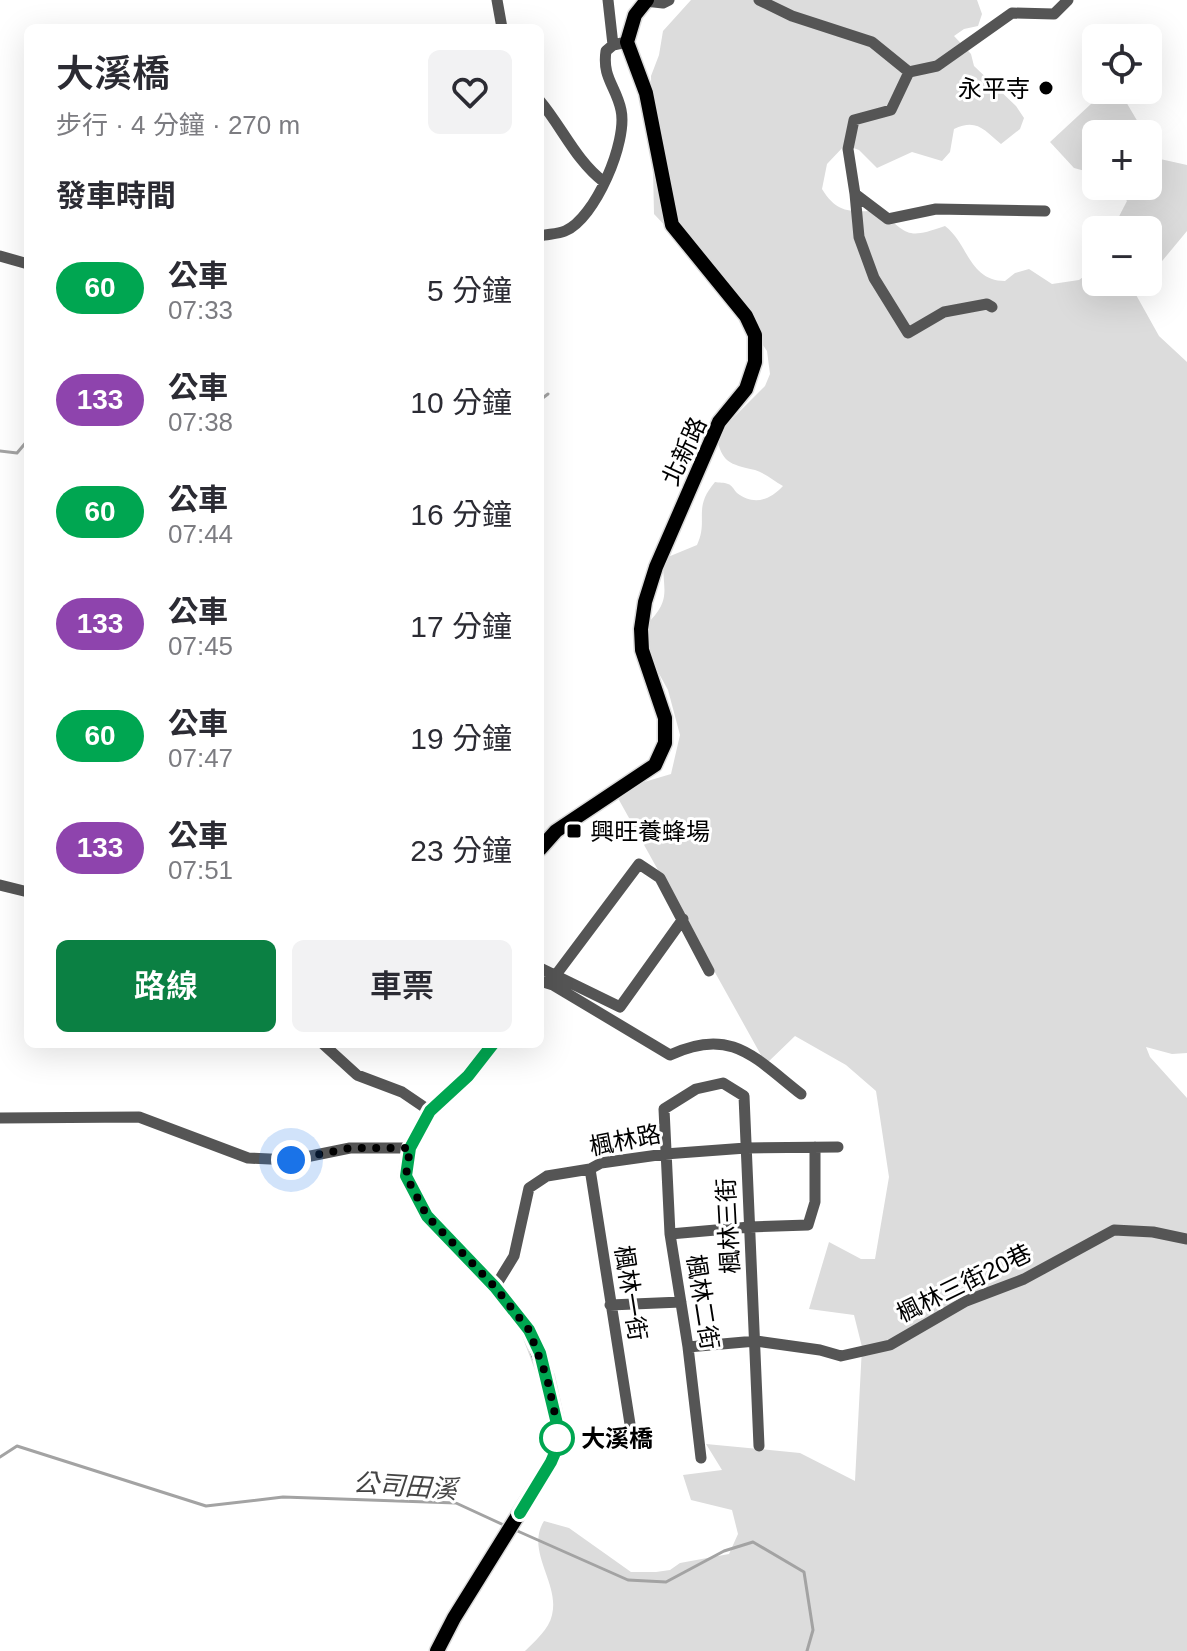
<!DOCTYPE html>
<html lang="zh-TW">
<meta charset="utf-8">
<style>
body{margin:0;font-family:Arial,"Noto Sans TC",sans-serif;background:#f2f2f3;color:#2b2b33;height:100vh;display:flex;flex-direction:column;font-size:30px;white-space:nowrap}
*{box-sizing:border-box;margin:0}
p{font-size:26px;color:#7c7c81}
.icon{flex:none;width:44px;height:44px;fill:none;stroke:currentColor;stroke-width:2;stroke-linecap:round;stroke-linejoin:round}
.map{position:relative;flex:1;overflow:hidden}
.side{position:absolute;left:24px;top:24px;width:520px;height:1024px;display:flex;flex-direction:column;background:#fff;border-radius:12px;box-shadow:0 8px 32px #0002}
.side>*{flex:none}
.badge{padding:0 16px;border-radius:26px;font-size:28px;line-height:52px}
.fabs{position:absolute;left:1082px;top:24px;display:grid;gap:16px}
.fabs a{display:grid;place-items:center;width:80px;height:80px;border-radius:12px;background:#fff;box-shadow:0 8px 32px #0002;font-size:40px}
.you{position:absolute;width:40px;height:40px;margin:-20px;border:6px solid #fff;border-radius:50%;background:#1a73e8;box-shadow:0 0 0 12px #1a73e833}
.map>.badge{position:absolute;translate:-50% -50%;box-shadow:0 0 0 4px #fff}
h2{padding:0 32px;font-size:30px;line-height:72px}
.round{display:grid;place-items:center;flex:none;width:84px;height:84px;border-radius:12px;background:#f2f2f3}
.summary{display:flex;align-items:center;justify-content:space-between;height:136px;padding:0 32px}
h1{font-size:38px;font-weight:600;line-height:60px}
.cta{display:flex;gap:16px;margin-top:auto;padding:16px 32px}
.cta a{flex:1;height:92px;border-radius:12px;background:#0b8043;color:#fff;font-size:32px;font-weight:600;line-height:92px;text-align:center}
.cta a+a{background:#f2f2f3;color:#2b2b33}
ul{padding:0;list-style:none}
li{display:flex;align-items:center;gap:24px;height:112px;padding:0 32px}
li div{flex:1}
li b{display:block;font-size:30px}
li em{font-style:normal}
li .badge{min-width:88px;font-weight:700;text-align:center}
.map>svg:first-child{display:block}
</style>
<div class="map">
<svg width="1187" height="1651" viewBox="0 0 1187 1651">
<rect width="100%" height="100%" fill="#fff"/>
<path fill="#dcdcdc" d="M691 0H977L982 14 978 26 964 29 954 36 971 54 974 66 1016 106 1024 118 1020 129 1001 144C984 130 977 118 954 129L950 152 942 161 912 152 877 168 859 150 845 145 827 164 822 189C838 215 851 211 879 211 909 234 905 240 945 226 968 243 969 281 1005 281L1015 273 1029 269 1052 284 1079 280 1090 272 1093 260 1090 247 1096 243V282H1144L1135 293 1159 336 1187 362V1053L1172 1054 1146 1047 1150 1057 1187 1098V1651H525C535 1641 549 1629 552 1615 560 1583 525 1551 544 1521L569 1528 631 1572H656L670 1570 680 1563 729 1554 738 1534 732 1510 691 1500 683 1475 722 1470 706 1444 800 1453 855 1481 862 1347 854 1315 809 1309 829 1242 861 1259H875L889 1177 876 1091 846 1065 795 1036 766 1064 614 791 671 774 680 735 668 690 652 661 645 637V626C672 600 663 593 663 559L697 545C709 519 692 509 715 482 719 483 724 482 728 484 732 485 734 490 737 493 754 506 770 500 783 486 774 481 765 473 755 470 729 464 722 463 716 435L765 386 770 374 767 351 697 251 670 231 654 214 651 76 659 55 663 31Z
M1106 90H1119L1145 134H1096V174L1074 168 1050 142Z
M1148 139 1160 159 1187 165V231L1148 278V230H1112L1127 201 1115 186H1148Z"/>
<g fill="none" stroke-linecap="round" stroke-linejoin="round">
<path stroke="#a3a3a3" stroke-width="3" d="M540 400 548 394
M0 451 17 453 28 440
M0 1457 17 1446 206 1506 283 1497 456 1503 506 1526
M513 1529 628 1580 666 1582 724 1551 753 1542 804 1572 813 1630 807 1651"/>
<g stroke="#dbdbdb" stroke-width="17">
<path id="major" d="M540 849 556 831 655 765 665 743V718L642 650 641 629 645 602 656 567 719 422 746 389 755 362V335L746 316 672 225 646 93 627 42 635 15 647 0
M437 1651 454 1618 551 1462 557 1448 558 1428 547 1378 529 1330 495 1287 427 1216 406 1176 410 1148 430 1111 468 1076 493 1044"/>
</g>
<path stroke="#555" stroke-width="11" d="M497 0 502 28
M608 0 613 45
M759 0 792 16 872 42 909 72 937 66 1012 13 1054 14 1068 0
M645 1 663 3 669 0
M909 72 891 110 854 120 848 149 855 194 888 219 936 209 1045 211
M540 101C562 127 576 161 604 182
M855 194 859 237 874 278 908 333 944 312 987 304 992 307
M540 236C548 234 558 234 565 231 595 219 628 141 621 110 616 86 602 78 606 51L613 45 627 42
M0 256 28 264
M0 885 28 892
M540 968 620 1007 683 919
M555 976 639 864 660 878 709 971
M540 981 553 985 670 1055C731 1026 755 1058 801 1094
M323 1044 357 1075 402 1092 430 1111
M0 1118 139 1117 248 1158 291 1160 350 1148H410
M590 1169 630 1424
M670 1234 750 1227 808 1225 815 1202V1147
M495 1287 514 1256 529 1188 547 1176 590 1169 601 1163 665 1154 746 1148 838 1147
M610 1305 681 1302
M688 1347 756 1341 820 1350 841 1356 890 1345 966 1301 1024 1279 1114 1230 1153 1232 1187 1239
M701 1458 688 1347 670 1234 664 1109 696 1089 723 1083 744 1096 759 1446"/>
<use href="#major" stroke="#000" stroke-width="14"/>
</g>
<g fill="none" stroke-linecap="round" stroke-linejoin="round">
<g stroke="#fff" stroke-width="18">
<path id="line" d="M493 1044 468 1076 430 1111 410 1148 406 1176 427 1216 495 1287 529 1330 540 1353 558 1428 557 1448 551 1462 520 1513"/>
</g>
<use href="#line" stroke="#00a651" stroke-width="12"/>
<path stroke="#000" stroke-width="8" stroke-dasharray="0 14.4" d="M291 1160 350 1148H410L406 1176 427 1216 495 1287 529 1330 547 1378 558 1428 557 1438"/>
</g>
<g fill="#000" stroke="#fff" stroke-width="3">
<circle cx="1046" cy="88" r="8"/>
<rect x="566" y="823" width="16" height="16" rx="4"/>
</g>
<circle fill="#fff" stroke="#00a651" stroke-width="4" cx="557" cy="1438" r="16"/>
<g text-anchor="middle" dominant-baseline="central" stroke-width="6" stroke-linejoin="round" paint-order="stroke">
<g font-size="24" fill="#000" stroke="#fff" text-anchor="end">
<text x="1030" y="88">永平寺</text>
<text x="590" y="831" text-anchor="start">興旺養蜂場</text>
</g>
<g font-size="24" fill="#000" stroke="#fff">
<text transform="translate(684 451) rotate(-65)">北新路</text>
<text transform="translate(625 1140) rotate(-11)">楓林路</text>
<text transform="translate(728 1226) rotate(-93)">楓林三街</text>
<text transform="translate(964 1283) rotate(-26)">楓林三街20巷</text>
<text transform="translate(631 1293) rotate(81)">楓林一街</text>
<text transform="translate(703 1302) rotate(81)">楓林二街</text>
</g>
<g font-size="24" font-weight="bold" fill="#000" stroke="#fff" text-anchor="start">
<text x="581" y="1438">大溪橋</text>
</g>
<g font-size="26" font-style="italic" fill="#444" stroke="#fff">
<text transform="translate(405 1486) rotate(4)">公司田溪</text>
</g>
</g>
</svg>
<div class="fabs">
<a><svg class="icon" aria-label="locate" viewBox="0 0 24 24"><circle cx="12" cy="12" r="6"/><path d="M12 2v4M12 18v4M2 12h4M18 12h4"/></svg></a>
<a>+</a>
<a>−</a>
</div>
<div class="you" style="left:291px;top:1160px"></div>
<section class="side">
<div class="summary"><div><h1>大溪橋</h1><p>步行 · 4 分鐘 · 270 m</p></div><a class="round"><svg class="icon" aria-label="heart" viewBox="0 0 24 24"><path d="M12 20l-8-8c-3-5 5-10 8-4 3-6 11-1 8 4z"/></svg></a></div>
<h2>發車時間</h2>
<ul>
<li><span class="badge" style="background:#00a651;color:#fff">60</span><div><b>公車</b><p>07:33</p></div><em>5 分鐘</em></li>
<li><span class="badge" style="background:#8e44ad;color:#fff">133</span><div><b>公車</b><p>07:38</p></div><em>10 分鐘</em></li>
<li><span class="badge" style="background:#00a651;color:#fff">60</span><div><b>公車</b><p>07:44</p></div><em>16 分鐘</em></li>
<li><span class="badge" style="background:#8e44ad;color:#fff">133</span><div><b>公車</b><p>07:45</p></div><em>17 分鐘</em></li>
<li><span class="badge" style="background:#00a651;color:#fff">60</span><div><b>公車</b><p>07:47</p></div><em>19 分鐘</em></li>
<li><span class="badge" style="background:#8e44ad;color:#fff">133</span><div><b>公車</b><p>07:51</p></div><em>23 分鐘</em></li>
</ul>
<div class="cta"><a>路線</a><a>車票</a></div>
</section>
</div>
